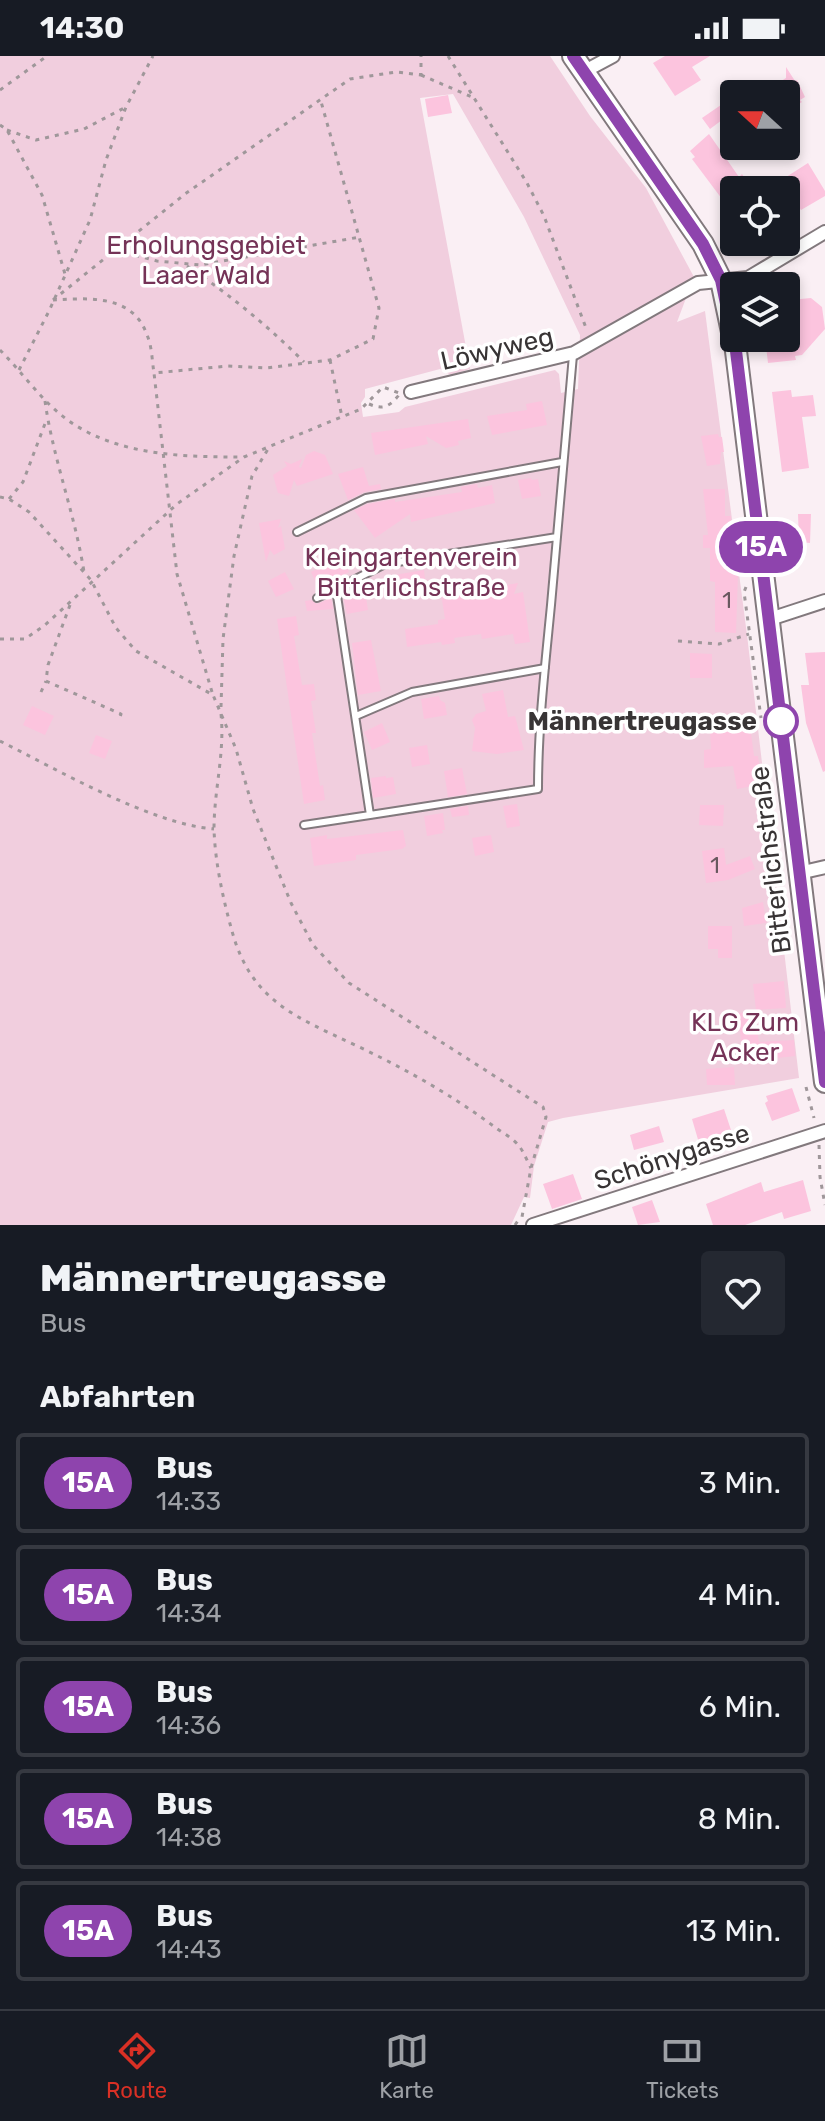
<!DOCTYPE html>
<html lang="de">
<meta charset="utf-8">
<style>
body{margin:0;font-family:Rubik,sans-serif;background:#242831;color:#f1f3f6;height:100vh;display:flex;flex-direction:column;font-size:30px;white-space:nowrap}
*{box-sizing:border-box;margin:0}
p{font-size:26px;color:#9ea1a6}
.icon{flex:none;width:44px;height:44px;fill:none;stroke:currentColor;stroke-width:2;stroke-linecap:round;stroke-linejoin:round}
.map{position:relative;height:1169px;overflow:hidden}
.details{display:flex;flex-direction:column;background:#171b24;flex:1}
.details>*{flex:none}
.badge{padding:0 16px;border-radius:26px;font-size:28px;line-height:52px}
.needle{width:52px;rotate:291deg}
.controls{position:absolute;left:720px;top:24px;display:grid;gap:16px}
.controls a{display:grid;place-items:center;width:80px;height:80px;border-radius:8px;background:#171b24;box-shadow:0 4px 12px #0003;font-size:40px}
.map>.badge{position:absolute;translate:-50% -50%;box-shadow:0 0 0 4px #fff}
h2{padding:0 40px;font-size:30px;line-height:72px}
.round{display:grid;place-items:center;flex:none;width:84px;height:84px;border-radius:8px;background:#242831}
.head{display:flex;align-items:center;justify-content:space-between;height:136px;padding:0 40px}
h1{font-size:38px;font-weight:800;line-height:60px}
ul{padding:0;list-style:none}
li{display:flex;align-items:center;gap:24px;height:100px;margin:0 16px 12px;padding:0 24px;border:4px solid #363941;border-radius:8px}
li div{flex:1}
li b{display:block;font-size:30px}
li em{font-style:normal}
li .badge{min-width:88px;font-weight:700;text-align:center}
.status{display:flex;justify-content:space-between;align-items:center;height:56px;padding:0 40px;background:#171b24;direction:ltr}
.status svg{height:22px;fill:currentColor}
.tabs{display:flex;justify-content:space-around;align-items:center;height:112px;border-top:2px solid #363941;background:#171b24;font-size:22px;color:#9ea1a6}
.tabs a{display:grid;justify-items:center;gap:4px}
.tabs .active{color:#d93025}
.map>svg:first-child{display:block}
</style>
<div class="status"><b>14:30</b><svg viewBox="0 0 49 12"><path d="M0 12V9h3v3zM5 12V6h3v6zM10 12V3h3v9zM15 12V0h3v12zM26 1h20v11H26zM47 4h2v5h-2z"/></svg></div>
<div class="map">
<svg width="825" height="1169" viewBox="0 0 825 1169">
<rect width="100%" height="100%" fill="#faeff4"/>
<path fill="#f1cede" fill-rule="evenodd" d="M0 0H550L590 60 646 132 694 221 677 266 705 255 747 579 799 1022 563 1062 548 1066 534 1110 530 1142 524 1141 511 1169H0ZM453 38 524 161 580 279 578 333 561 337 559 318 555 314 405 351 399 356 363 361 361 347 365 341V333L440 313 451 319 470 313 420 42Z"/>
<path fill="#fcc4de" d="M665 0H710L692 11 701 24 675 40 653 7Z
M786 11 795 25 797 24 805 41 800 44 802 46 786 56V38H760L786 22Z
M448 39 452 57 428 61 425 43Z
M734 40V55L710 73 702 62Z
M709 78 739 121 742 118 753 134H734V159L692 103 695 101 690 95Z
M808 107 825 135V140L801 154 797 148 786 155V134H766Z
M811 242 822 251 825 273 802 299 795 300 796 304 768 307 765 282H786V271L793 270 790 244Z
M791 334 792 341 813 339 816 360 802 361 809 412 782 416 772 336Z
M542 345 547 369 492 379 487 360 527 354 526 348Z
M468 363 471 382 458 385 459 389 446 392 426 380 428 388 375 399 371 377Z
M718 378 719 381H722L724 396H721L720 408 707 410 701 380Z
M314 395 325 399 333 418 297 430 294 424 289 440 278 437 273 419 287 410 284 405 291 408 302 403 299 411 301 412 306 399Z
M363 411 369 430 380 428 381 433 364 436 348 444 338 418Z
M531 422 532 424 538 423 541 440 522 443 518 424Z
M477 428 478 432 492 429 495 447 411 466 410 458 375 482 354 454 368 448 395 443V446L462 436 461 431Z
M703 433H725V460H731L730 485H733L738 518 736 577 715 576V526L710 525V492H703V479H708Z
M798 458H811L810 487 799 486Z
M281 463 278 472 281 470 285 493 274 499 270 494 266 506 259 467Z
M342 501 349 516 318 531 311 516Z
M424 514 426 531 397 536 394 519Z
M285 516 294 533 276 541 268 525Z
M518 527 514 538 523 536 530 586 515 588 513 578 482 583 481 578 454 582 455 587 442 589 441 586 407 591 405 573 438 568V564L445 563 441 537 468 533V536Z
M365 535 368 554 347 558 343 539Z
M331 542 333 553 307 555 305 545 311 544 317 548Z
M296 560 299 579 294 580 302 629 314 628 316 644 311 645 316 677H312L320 730 323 729 325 744 304 748 277 563Z
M371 584 381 635 358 639 352 587Z
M825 596V715L823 716 806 667 801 629H809L805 597Z
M690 597 712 598V622H690Z
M503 634 508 661 515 660 524 694 497 698 472 695 475 672 472 664 476 658 486 655 482 638Z
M439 640 440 644 445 647 447 659 424 663 421 643Z
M32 650 54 660 45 679 23 669Z
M382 667 390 686 372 694 364 676Z
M750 669 754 700H758L762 728 737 733 733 710 704 712V694L711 693 710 675Z
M96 679 112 685 105 703 89 697Z
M427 689 430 708 412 711 409 692Z
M462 712 467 738 448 741 444 715Z
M386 720V722L393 721 396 738 373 742 371 722Z
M517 748 520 770 507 772 503 750Z
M700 749H724L723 770 699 769Z
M468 750 469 759 452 761 450 753Z
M443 757 445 774H442L443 777 427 780 424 760Z
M403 774 406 790 402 793 356 799V804L314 810 310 782 327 779V783Z
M491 779 494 796 475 800 472 782Z
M724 792 726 809 750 800 755 813 728 824 706 827 702 795Z
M763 846 766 867 744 870 742 852Z
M708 870H732V902H718V893H708Z
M784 925 786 952 756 954 753 928Z
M754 956 759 986 794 984 795 1000 769 1003V1000L743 1003 738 957Z
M734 1011 735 1029H707L706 1013Z
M792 1032 800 1055 772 1065 765 1047 768 1045 766 1040Z
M724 1053 732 1077 699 1087 692 1063Z
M659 1070 664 1086 634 1094 630 1079Z
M573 1118 582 1143 552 1153 543 1128Z
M803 1124 811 1155 784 1163 782 1156 745 1169H713L706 1148 761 1126 764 1136Z
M652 1144 660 1166 638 1169 632 1151Z"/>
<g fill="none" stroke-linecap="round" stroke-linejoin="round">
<g stroke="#82797d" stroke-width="10">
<path id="service" d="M297 476 366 442 562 406
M557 481 385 508 336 533 370 759 538 733C538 671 545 611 551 549 559 466 565 382 573 299
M317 542 336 533
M356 660 412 636 545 612
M304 769 370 759"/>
</g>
<g stroke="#82797d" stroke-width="16">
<path id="minor" d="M585 15 613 0
M411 336 574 297 698 227 748 222 825 176
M770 563 825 545
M799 817 825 811
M533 1169 825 1075"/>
</g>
<g stroke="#82797d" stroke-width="24">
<path id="primary" d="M573 0 703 188 721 224 736 295 825 1026"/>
</g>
<path stroke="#9f979a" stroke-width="3" stroke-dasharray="4 6" stroke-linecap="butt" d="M448 0 527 127 544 160 586 272
M421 19 472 41
M0 34 47 0
M0 69 7 74 42 139 65 218
M7 74 36 84 84 73 126 51
M116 194 157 205 200 209 360 181
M187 210C229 238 268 270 304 306
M53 244 185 138 350 23 396 16 421 19V0
M53 244C88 242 133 238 147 279 152 290 152 305 154 317
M0 294C23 317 42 346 69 365 119 400 185 401 243 401
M330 304 342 361
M19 314 49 255 90 164 106 104 126 51 153 0
M45 345C53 403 75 458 84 516
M369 348C383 354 389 351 399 339
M0 441 9 443 29 456 91 524 116 572 136 595 213 639 236 693 253 753 291 847 313 889 349 927 543 1051 546 1061 531 1112 522 1161
M9 443 23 426 46 365
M746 531 744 536 761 662
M70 549 48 609 46 625 121 658 119 664
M0 583H25L45 569 177 448 244 401 361 353 383 331 399 337
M678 585 719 588 749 578
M41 636 46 625
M212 636 177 518 154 317 228 310 266 312 330 304 373 283 379 252 320 42
M221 651 223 583 234 500 252 420 268 393
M221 658C225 697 214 734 214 773 215 806 223 843 232 875 251 945 296 961 355 989 404 1012 452 1039 496 1072 503 1077 514 1083 519 1090 524 1096 527 1105 531 1112
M0 685C58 714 151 768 214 773
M806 1031 814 1062
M819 1089 820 1121 825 1149
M515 1169 520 1162"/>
<use href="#service" stroke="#fff" stroke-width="6"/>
<use href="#minor" stroke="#fff" stroke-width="12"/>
<use href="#primary" stroke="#fff" stroke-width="20"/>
</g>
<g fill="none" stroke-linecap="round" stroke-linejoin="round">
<g stroke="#fff" stroke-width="18">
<path id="line" d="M573 0 703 188 721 224 736 295 825 1026"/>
</g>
<use href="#line" stroke="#8e44ad" stroke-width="12"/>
</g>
<circle fill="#fff" stroke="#8e44ad" stroke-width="4" cx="781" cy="665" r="16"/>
<g text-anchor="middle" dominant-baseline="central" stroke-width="7" stroke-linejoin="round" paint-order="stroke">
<g font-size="22" fill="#69585f">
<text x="727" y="544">1</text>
<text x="715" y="809">1</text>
</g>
<g font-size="26" fill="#753357" stroke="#fff">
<text x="206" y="189">Erholungsgebiet<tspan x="206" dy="30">Laaer Wald</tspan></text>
<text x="411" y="501">Kleingartenverein<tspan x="411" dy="30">Bitterlichstraße</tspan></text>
<text x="745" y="966">KLG Zum<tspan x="745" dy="30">Acker</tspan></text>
</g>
<g font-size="26" fill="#383435" stroke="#fff">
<text transform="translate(497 293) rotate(-13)">Löwyweg</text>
<text transform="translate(771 804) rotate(-97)">Bitterlichstraße</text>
<text transform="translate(672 1101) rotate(-18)">Schönygasse</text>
</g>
<g font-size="26" font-weight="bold" fill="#383435" stroke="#fff" text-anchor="end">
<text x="757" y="665">Männertreugasse</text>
</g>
</g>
</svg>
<div class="controls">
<a><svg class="needle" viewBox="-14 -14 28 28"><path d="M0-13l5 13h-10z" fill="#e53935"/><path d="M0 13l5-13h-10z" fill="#9ea1a6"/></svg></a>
<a><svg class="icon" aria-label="locate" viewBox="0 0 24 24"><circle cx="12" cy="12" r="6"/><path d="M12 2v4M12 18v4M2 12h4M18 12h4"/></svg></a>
<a><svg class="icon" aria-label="layers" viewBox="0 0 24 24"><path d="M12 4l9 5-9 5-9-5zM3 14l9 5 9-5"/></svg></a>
</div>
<b class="badge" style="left:761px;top:491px;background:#8e44ad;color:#fff">15A</b>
</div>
<section class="details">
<div class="head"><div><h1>Männertreugasse</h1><p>Bus</p></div><a class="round"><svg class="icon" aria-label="heart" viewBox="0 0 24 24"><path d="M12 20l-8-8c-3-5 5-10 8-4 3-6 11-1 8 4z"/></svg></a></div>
<h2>Abfahrten</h2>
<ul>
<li><span class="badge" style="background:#8e44ad;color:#fff">15A</span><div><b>Bus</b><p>14:33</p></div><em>3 Min.</em></li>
<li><span class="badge" style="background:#8e44ad;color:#fff">15A</span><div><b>Bus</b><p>14:34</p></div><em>4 Min.</em></li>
<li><span class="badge" style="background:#8e44ad;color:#fff">15A</span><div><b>Bus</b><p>14:36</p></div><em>6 Min.</em></li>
<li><span class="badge" style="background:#8e44ad;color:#fff">15A</span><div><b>Bus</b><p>14:38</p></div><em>8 Min.</em></li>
<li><span class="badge" style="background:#8e44ad;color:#fff">15A</span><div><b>Bus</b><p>14:43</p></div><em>13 Min.</em></li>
</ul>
</section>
<nav class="tabs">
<a class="active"><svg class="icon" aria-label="directions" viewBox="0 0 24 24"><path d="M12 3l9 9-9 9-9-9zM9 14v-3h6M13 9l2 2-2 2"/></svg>Route</a>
<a><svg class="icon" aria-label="map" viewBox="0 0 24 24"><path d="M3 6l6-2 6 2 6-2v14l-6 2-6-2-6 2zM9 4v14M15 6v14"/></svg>Karte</a>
<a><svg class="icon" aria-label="tickets" viewBox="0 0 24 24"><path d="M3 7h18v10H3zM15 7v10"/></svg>Tickets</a>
</nav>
